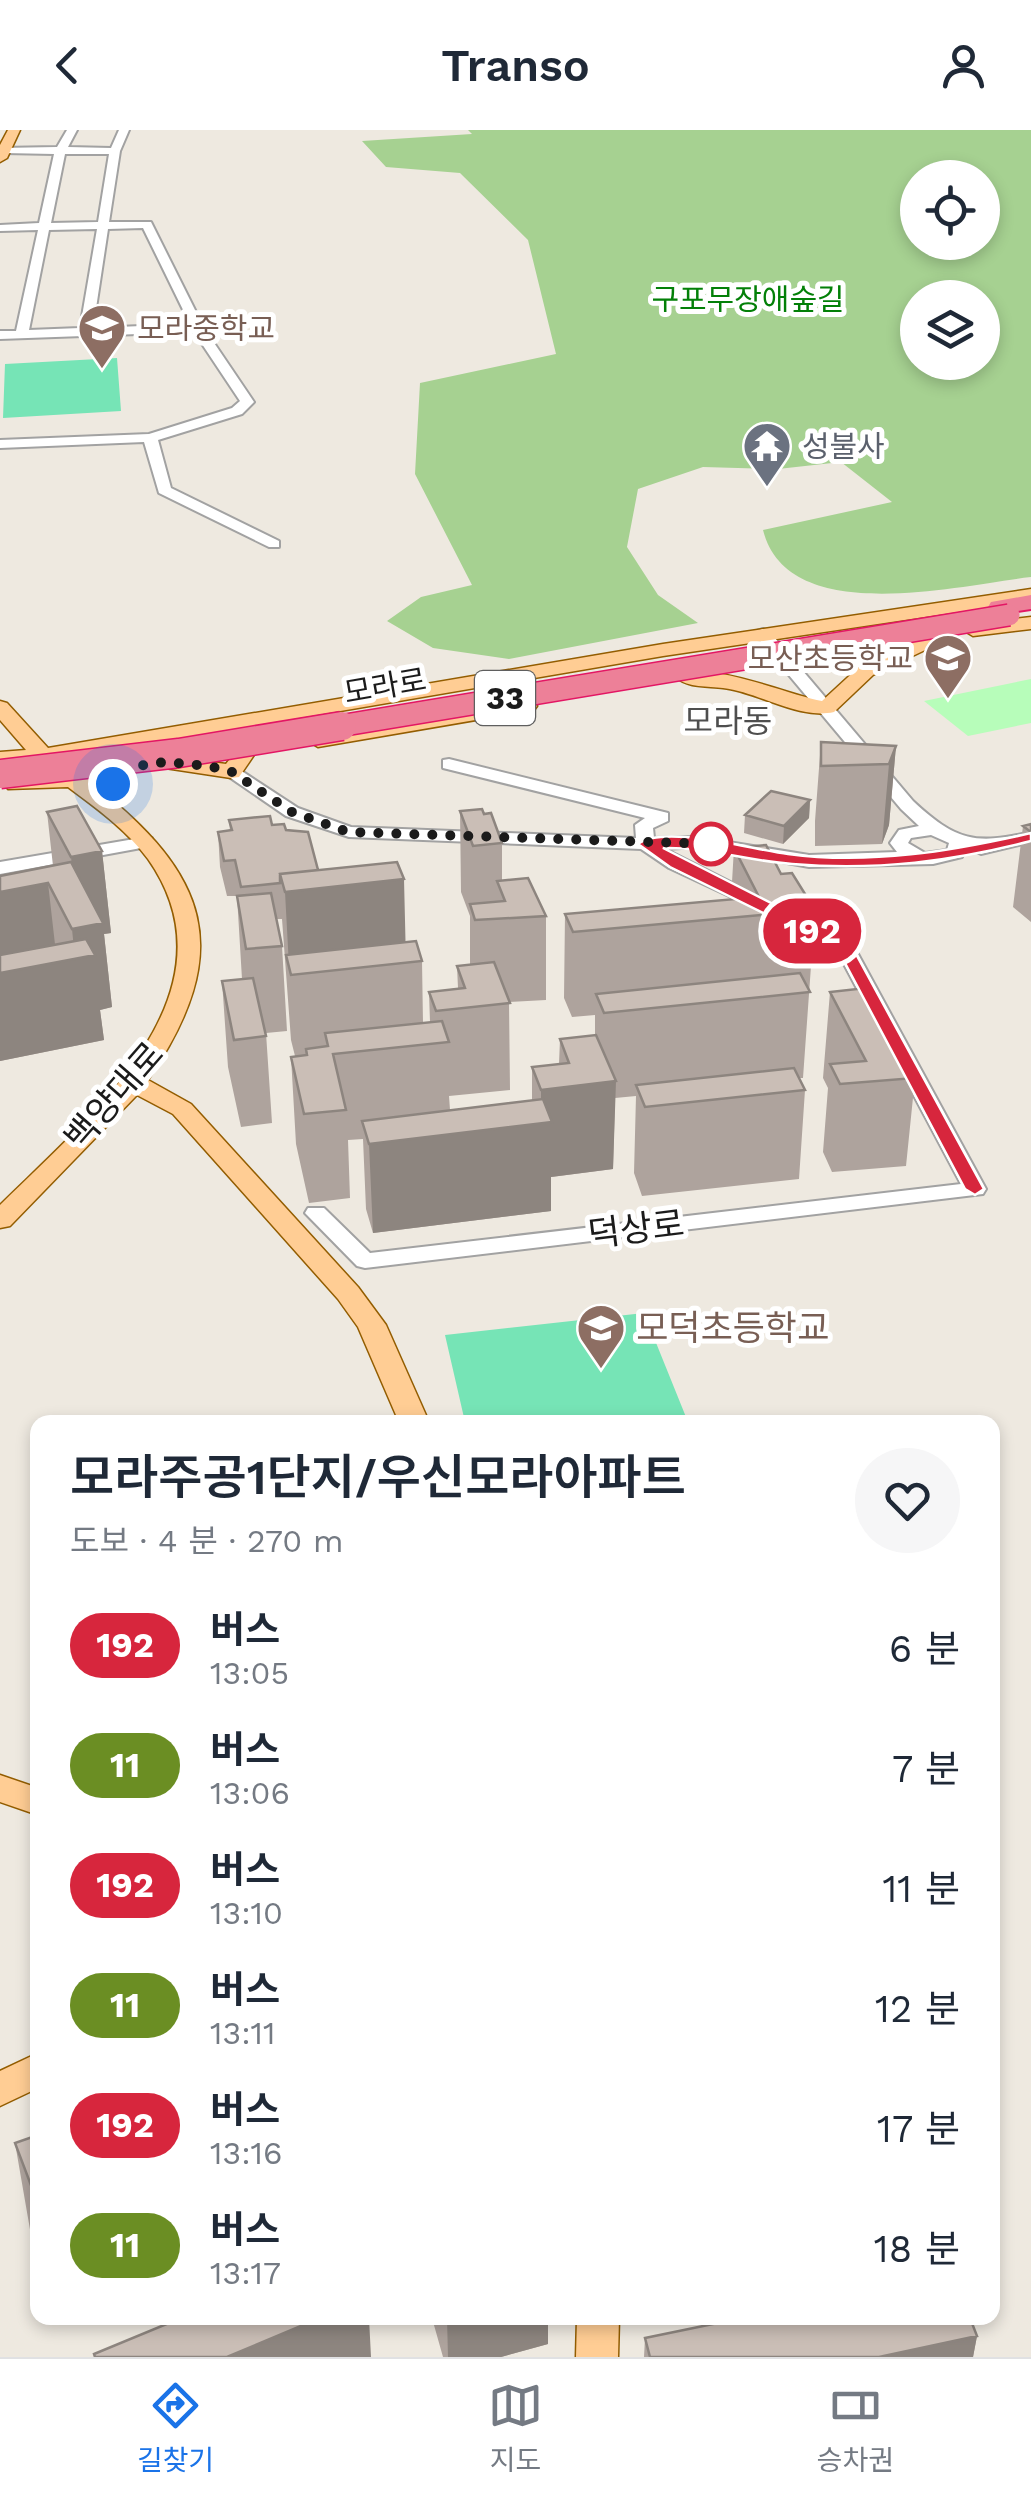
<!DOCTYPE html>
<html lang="ko">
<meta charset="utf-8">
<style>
body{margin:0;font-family:"Work Sans","Noto Sans KR",sans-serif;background:#f6f6f7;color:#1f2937;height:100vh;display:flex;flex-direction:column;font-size:38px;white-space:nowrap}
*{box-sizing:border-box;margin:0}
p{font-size:32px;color:#747a83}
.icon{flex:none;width:55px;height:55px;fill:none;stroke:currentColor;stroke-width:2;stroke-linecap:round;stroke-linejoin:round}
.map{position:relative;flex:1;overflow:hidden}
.details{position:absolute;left:30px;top:1285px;width:970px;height:910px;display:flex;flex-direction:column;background:#fff;border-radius:20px;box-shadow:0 5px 15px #0003}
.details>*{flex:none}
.badge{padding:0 20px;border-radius:32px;font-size:35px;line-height:65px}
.tools{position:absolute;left:900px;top:30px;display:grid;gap:20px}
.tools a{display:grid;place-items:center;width:100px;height:100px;border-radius:50%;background:#fff;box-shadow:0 5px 15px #0003;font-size:50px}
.you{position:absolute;width:50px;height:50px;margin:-25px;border:8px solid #fff;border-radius:50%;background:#1a73e8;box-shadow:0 0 0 15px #1a73e833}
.map>.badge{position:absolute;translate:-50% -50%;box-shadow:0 0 0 5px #fff}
.round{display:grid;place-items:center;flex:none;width:105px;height:105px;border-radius:52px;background:#f6f6f7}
.overview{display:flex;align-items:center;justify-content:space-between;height:170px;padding:0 40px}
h1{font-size:48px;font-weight:600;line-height:75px}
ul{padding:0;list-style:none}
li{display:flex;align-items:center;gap:30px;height:120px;padding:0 40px}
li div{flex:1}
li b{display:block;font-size:38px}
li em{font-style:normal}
li .badge{min-width:110px;font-weight:700;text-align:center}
header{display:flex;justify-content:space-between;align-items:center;height:130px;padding:0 40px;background:#fff;font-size:45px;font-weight:600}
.tab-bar{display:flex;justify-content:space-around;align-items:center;height:140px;border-top:2px solid #e0e1e3;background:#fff;font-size:28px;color:#747a83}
.tab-bar a{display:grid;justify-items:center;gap:5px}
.tab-bar .active{color:#1a73e8}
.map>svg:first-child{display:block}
</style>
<header><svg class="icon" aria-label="back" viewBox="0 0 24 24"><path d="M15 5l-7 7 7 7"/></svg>Transo<svg class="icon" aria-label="person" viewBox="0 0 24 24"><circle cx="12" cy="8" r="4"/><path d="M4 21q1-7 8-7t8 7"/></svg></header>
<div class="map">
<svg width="1031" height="2227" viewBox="0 0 1031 2227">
<rect width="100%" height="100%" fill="#eee9e0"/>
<path fill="#a6d191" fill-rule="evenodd" d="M468 0H1031V447C959 455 788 499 763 400L892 372 841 332 778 339 703 337 638 359 627 417 658 465 698 493 509 529 433 518 387 491 421 467 472 455 415 344 420 253 556 224 528 110 460 43 386 37 362 11 472 4ZM918 48H982V112H918ZM918 168H982V232H918Z"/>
<path fill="#b7fdba" d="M1031 549V593L968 606 924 571Z"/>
<path fill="#76e4b6" d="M117 228 121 281 3 288 5 234Z
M644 1183 688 1292H465L445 1205Z"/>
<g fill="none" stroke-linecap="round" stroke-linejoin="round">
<g stroke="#a2a2a2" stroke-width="4">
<path id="minor" d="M67 0H77L68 17 111 18 119 0H129L120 21 109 92H151L204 198 254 272 242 284 158 310 171 358 279 411V417H269L159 363 144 312 0 318V310L149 304 232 278 240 271 194 202 0 209V201H16L38 100 0 101V95L39 93 54 24 4 23 0 18 57 17ZM65 24H109L98 92 51 93ZM143 98 190 194 93 198 108 99ZM97 99 80 198 29 200 49 100Z
M763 499 769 501 913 671C956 711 975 715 1031 702V712L981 724 966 717 962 727 933 734 809 737 698 717 665 719 766 770V778L759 780 669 738 641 719 349 707 286 686 222 642 225 638H237L298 678 351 697 636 708 635 695 645 688 443 638V630L449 629 668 683V691L653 698 654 708 698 707 809 725 897 722 890 713 899 700 919 696 901 679 757 507V501ZM931 705 949 713 947 720 925 723 908 713 911 708Z
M146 707 152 708V716L0 744V732Z
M787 782 852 813 986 1059 983 1064 365 1138 357 1136 305 1083 308 1078H324L370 1123 961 1054 837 821 780 792 777 788Z"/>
</g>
<g stroke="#935d00" stroke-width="3">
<path id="major" d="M8 0H20L7 28 0 32V15Z
M1031 459V471L663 526 59 629 77 643 112 634 120 635 123 640 120 645 90 652C210 745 236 820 148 950L191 974 358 1157 386 1195 429 1292H399L358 1197 338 1169 173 984 137 965 10 1096 0 1098V1075C87 989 243 864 148 729 127 700 96 678 68 657L8 659 5 654 8 649 53 645 38 632 0 634V622L26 620 0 590V571L7 573 48 618 663 514Z
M1031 487V499L973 506 963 500 973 494Z
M943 498 953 504 950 508 873 545 834 582C798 590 759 562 723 558 708 556 688 558 677 548 701 527 791 566 822 571L859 537Z
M527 570 534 572 537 576 534 580 318 617 308 611 318 605Z
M243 619 254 625 239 647 231 648 165 638 154 632 165 626 226 634 236 621Z
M0 1645 38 1658V1685L0 1672Z
M38 1923V1958L0 1976V1941Z
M577 2188H619L618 2227H576Z"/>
</g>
<g stroke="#e31664" stroke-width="4">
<path id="highway" d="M1031 465V479L999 484 988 477 991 472Z"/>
</g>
<use href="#minor" fill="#fff" fill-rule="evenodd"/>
<use href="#major" fill="#ffcd94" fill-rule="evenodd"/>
<use href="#highway" fill="#ed8098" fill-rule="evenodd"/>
<g stroke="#e31664" stroke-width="24" stroke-linecap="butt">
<path id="highway-bridge-far1" d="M327 598 1009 485"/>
</g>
<g stroke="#e31664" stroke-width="31" stroke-linecap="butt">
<path id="highway-bridge" d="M0 644 179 623 342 596"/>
</g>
<use href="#highway-bridge-far1" stroke="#ed8098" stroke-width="21"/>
<use href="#highway-bridge" stroke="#ed8098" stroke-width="28"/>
</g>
<path fill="#aea39d" d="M821 612 896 616 889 695 882 714 815 716V691Z
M810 670 809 688 783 714 744 703 745 685Z
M460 681 502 713V750L546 786V870L509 872 510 960 449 966 450 980 532 971V937L559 934 560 909 595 905V885L572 887 564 868 565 784 731 769 734 718 781 744 815 780 803 948H799L805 960 799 1049 642 1066 634 1043 636 966 615 968 613 1039 551 1047V1081L373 1103 366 1079 363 1009 348 1010 350 1068 309 1073 296 1014 291 927 295 926 291 910 282 789H276L282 816 287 901 266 903 272 993 241 997 228 937 222 851 242 849 237 766H238H227L220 737 218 702 230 701 229 690 272 695 286 700 318 740 405 812 422 831 423 893 430 892 429 862 458 858 457 836 470 835V786L461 762Z
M47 682 102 721 111 803 104 804 112 877 100 880 104 910 0 931V746L53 736Z
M1031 694V792L1013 777 1023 696Z
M830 862 915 948 906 1036 832 1042 823 1022 828 958 823 948Z
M38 2005V2125L32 2111 15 2013Z
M432 2188H548V2214L501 2227H443Z
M977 2206 973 2227H644L645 2208Z"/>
<path fill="#8d857f" d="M896 616 889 695 882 714 889 634Z
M810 670 809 688 783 714 784 696Z
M102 721 111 803 104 804 112 877 100 880 104 910 0 931V762L48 753 57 832 75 829 72 799 79 798 71 727Z
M404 749 406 832 289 836 285 762Z
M616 951 613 1039 551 1047V1081L373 1103 369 1014 541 993V960Z
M38 2056V2090L32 2058Z
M320 2188H369L371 2227H227Z
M447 2188H548V2214L501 2227H448Z
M653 2188H674L653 2192Z
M977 2206 973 2227H879Z"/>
<path fill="#cabeb6" stroke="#8d857f" stroke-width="2.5" d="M821 612 896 616 889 634 821 636Z
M771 661 810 670 784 696 745 685Z
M77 676 102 721 71 727 47 682Z
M482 679 484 684 491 683 502 713 473 716 460 681Z
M270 686 272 695 284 694 286 700 308 702 318 740 280 744V753L241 757 235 730 224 731 218 702 232 700 229 690Z
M1031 694V702L1023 696Z
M766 715 781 744 792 743 815 780 573 802 565 784 759 767 734 718Z
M71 732 103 793 72 799 48 753 0 762V746Z
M397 732 404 749 285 762 280 744Z
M528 748 546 786 475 790 470 774 505 771 497 751Z
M271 763 282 816 246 819 237 766Z
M86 809 95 825 0 843V825Z
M416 811 422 831 291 845 286 825Z
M494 832 510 873 436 881 429 862 465 858 457 836Z
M800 843 810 862 604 883 596 864Z
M253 848 266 906 234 910 222 851Z
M866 858 915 948 840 954 830 934 866 931 830 862Z
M442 891 449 912 333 924 346 980 304 984 291 927 307 925 306 919 328 916 325 903Z
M596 905 616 951 541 960 532 937 569 933 560 909Z
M794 938 805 960 645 977 636 955Z
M543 969 552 992 369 1014 362 991Z
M38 2005V2056L32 2058 15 2013Z
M181 2188H320L227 2227H95L94 2224Z
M742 2188H970L977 2206 879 2227H650L645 2208Z"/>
<path fill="#d7263d" stroke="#fff" stroke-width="2.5" d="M1031 703V711C953 731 879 741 792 734 748 731 708 717 663 718L850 813 984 1059 975 1065 965 1059 838 820 670 737 638 714C665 694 753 720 788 724 870 735 952 721 1031 703Z"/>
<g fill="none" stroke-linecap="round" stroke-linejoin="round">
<path stroke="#1b1b1b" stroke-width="10" stroke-dasharray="0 18" d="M113 654 138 636 165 632 209 636 232 642 292 682 348 702 711 714"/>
</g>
<defs>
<g id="school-pin" transform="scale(2.5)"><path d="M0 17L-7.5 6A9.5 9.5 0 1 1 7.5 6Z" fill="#8d6e63" stroke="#fff"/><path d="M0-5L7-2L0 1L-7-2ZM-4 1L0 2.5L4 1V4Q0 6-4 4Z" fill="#fff"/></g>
<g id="temple-pin" transform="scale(2.5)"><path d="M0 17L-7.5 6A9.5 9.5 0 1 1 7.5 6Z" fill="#6b7280" stroke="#fff"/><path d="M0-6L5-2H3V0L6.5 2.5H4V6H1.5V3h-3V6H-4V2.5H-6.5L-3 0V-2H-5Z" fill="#fff"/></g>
</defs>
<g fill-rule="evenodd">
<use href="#school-pin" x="102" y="198"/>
<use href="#temple-pin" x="767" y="316"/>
<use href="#school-pin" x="948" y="528"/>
<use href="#school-pin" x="601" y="1198"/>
</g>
<circle fill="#fff" stroke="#d7263d" stroke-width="5" cx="711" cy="714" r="20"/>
<g text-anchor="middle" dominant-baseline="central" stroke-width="10" stroke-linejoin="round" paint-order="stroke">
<g font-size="30" fill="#038008" stroke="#fff">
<text x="748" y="169">구포무장애숲길</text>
</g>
<g font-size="30" fill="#785e54" stroke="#fff" text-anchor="start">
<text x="137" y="198">모라중학교</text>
<text x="913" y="528" text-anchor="end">모산초등학교</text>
</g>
<g font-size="30" fill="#5b616d" stroke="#fff" text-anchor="start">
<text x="802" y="316">성불사</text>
</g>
<g font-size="30" fill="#1b1b1b" stroke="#fff">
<text transform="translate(385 556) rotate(-10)">모라로</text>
</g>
<rect fill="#fff" stroke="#5f5f5f" stroke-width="2.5" x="475" y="541" width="60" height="54" rx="8"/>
<g font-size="32" font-weight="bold" fill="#1b1b1b">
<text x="505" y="568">33</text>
</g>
<g font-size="32" fill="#4e4e4e" stroke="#fff">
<text x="728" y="591">모라동</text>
</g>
<g font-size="35" fill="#1b1b1b" stroke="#fff">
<text transform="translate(114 966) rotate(-49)">백양대로</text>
<text transform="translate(636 1099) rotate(-7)">덕상로</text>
</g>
<g font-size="35" fill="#785e54" stroke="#fff" text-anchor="start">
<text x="636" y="1198">모덕초등학교</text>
</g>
</g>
</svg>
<div class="tools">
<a><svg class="icon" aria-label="locate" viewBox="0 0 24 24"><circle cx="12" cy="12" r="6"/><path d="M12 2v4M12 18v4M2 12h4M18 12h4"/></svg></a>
<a><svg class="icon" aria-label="layers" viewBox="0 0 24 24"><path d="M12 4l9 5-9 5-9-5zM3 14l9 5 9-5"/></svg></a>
</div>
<div class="you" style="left:113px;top:654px"></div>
<b class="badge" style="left:812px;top:801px;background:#d7263d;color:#fff">192</b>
<section class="details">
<div class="overview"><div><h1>모라주공1단지/우신모라아파트</h1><p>도보 · 4 분 · 270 m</p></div><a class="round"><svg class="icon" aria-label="heart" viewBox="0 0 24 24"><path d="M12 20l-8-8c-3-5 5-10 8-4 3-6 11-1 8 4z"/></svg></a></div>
<ul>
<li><span class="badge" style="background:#d7263d;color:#fff">192</span><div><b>버스</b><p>13:05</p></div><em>6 분</em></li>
<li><span class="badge" style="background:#6b8e23;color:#fff">11</span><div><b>버스</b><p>13:06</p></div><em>7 분</em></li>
<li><span class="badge" style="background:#d7263d;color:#fff">192</span><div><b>버스</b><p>13:10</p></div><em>11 분</em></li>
<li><span class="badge" style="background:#6b8e23;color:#fff">11</span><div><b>버스</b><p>13:11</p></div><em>12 분</em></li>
<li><span class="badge" style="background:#d7263d;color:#fff">192</span><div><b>버스</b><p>13:16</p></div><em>17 분</em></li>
<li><span class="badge" style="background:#6b8e23;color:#fff">11</span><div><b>버스</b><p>13:17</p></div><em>18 분</em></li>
</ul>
</section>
</div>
<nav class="tab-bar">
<a class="active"><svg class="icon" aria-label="directions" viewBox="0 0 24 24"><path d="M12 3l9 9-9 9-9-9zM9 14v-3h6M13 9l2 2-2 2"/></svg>길찾기</a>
<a><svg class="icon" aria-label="map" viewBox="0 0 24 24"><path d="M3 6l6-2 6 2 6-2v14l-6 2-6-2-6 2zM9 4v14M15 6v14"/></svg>지도</a>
<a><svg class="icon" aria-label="tickets" viewBox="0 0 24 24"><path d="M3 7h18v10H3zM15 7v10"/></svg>승차권</a>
</nav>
